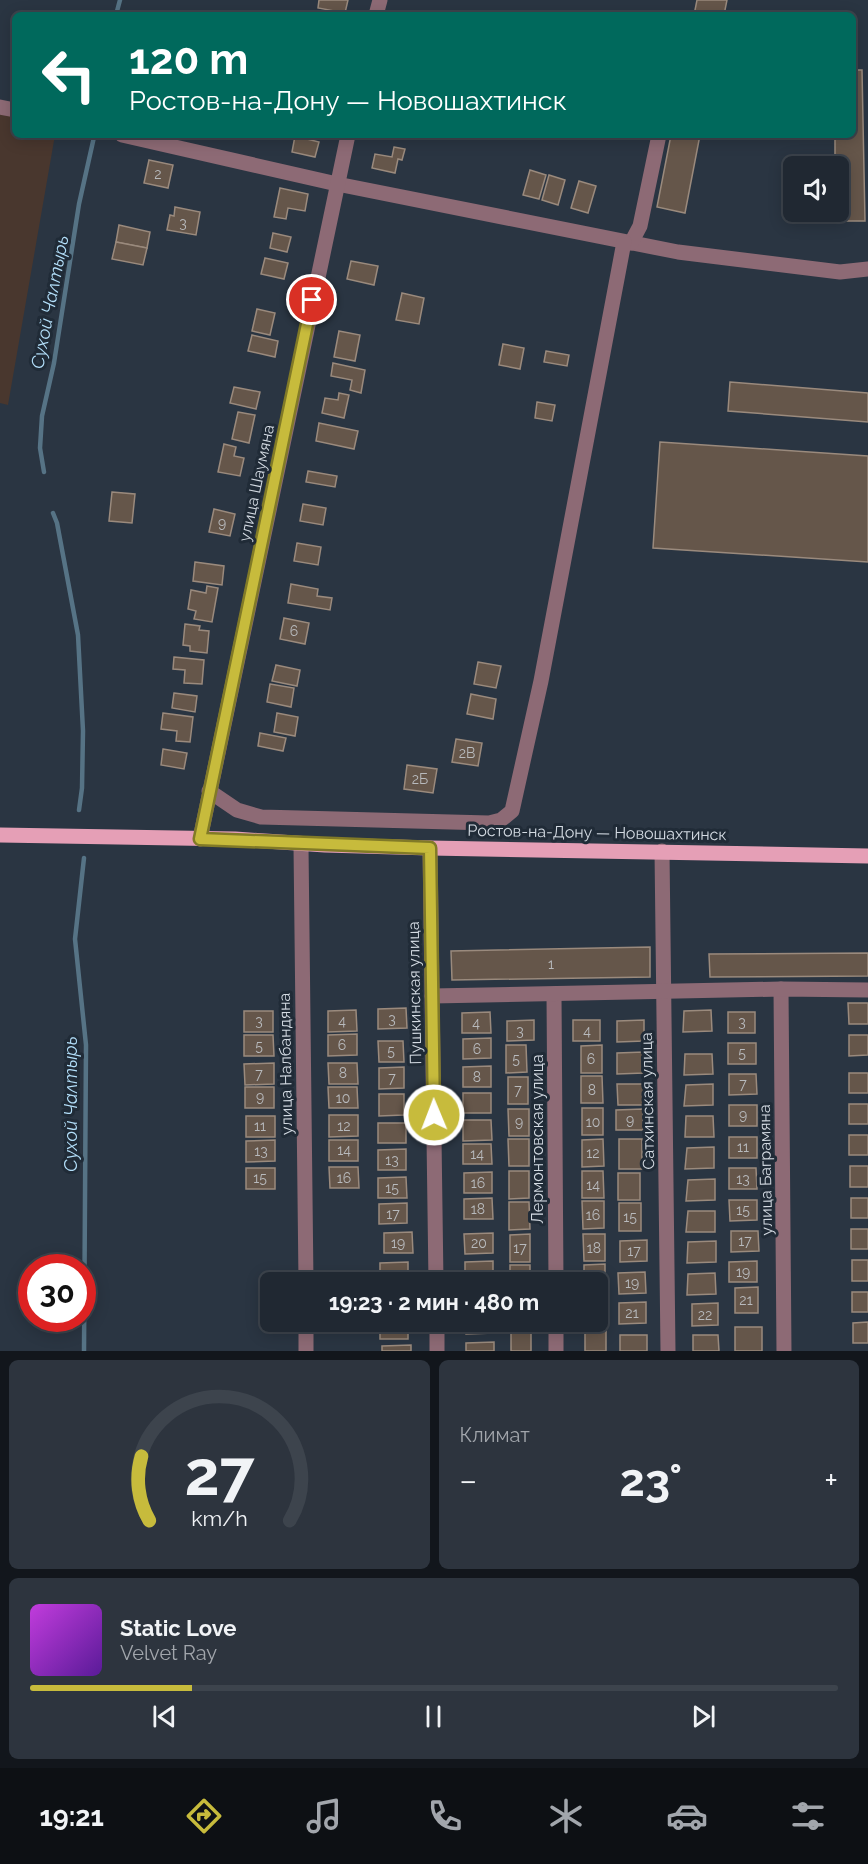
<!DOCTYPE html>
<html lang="ru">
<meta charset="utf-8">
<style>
body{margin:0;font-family:Raleway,sans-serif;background:#2d343e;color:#f1f3f6;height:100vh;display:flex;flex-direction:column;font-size:22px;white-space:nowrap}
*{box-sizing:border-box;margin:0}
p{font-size:20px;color:#a2a6ac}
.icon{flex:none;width:33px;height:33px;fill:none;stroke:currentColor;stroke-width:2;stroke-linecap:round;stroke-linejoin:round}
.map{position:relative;height:1351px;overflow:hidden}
.details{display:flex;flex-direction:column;gap:9px;padding:9px;background:#12161c;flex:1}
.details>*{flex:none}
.banner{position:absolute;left:12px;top:12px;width:844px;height:126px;border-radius:9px;box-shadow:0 3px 15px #0003,0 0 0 2px #3d444d;background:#00695c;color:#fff;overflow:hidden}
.tools{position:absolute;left:783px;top:156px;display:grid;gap:12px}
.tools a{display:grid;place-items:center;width:66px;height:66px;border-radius:9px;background:#202832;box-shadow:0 3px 15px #0003,0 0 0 2px #3d444d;font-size:30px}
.speed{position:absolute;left:18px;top:1254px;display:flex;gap:12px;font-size:30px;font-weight:700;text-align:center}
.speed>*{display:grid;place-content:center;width:78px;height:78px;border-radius:50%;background:#202832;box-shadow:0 3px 15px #0003,0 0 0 2px #3d444d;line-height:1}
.speed .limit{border:9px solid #d22;background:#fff;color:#111}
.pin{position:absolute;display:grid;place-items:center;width:51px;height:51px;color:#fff;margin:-26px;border:3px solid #fff;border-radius:50%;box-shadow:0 2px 6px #0007}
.me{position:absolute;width:66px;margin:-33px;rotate:359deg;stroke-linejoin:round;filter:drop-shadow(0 0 4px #0008)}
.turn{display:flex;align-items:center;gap:21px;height:126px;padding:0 18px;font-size:27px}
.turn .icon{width:78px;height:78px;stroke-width:2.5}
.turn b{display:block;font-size:42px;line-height:51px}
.big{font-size:45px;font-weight:700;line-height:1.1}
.details .widget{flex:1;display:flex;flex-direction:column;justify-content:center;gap:9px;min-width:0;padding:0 21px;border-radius:9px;background:#2d343e}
.details .dial{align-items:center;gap:0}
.dial svg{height:156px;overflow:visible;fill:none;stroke:#3d444d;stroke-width:7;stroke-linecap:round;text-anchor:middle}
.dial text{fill:#f1f3f6;stroke:none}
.song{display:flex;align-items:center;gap:18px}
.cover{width:72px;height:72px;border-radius:9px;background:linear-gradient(135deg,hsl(290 70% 55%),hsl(270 70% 35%))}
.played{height:6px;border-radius:3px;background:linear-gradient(90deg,#c7bb3c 20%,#3d444d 20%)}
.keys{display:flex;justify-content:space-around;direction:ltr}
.heat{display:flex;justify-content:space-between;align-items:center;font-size:33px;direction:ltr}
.details .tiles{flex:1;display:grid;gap:9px;grid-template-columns:1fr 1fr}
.widget:last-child{grid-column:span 2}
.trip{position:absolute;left:260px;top:1272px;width:348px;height:60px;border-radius:9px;background:#202832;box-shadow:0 3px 15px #0003,0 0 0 2px #3d444d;font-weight:700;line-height:60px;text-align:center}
.dock{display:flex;height:96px;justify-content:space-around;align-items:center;background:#0d1014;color:#a2a6ac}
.dock .icon{width:42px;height:42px}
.dock .current{color:#c7bb3c}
.dock b{font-size:27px;color:#f1f3f6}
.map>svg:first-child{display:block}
</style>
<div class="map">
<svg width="868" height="1351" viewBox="0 0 868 1351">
<rect width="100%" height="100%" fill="#2a3542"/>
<polygon fill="#49372e" points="0,114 15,117 15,135 55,135 8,405 0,403"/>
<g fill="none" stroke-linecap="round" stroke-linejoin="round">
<g stroke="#567385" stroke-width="4.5">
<polyline points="116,15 120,0"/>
<polyline points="44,472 40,448 42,416 54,363 79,204 94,137"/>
<polyline points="53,513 57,523 78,635 83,731 82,788 79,810"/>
<polyline points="84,858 75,939 86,1045 84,1351"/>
</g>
</g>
<g fill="#65564a" stroke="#9a8a7d" stroke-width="1.5">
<polygon points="319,0 348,0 345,13 318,8"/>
<polygon points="697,0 727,0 724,15 694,15"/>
<polygon points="854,70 862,70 865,221 836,221 836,212 838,212 838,166 835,166 835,135 854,135"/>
<polygon points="376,135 398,135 397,139"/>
<polygon points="671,135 700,135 685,213 657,207"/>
<polygon points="295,136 319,142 315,157 292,152"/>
<polygon points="394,147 405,149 402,160 398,159 395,173 372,168 375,154 392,157"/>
<polygon points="149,160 173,165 168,188 144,183"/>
<polygon points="530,170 546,175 539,199 523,195"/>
<polygon points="549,175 565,180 558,205 542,200"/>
<polygon points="579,181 596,186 588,213 571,208"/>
<polygon points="280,188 308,194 305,211 288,208 286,219 274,217"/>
<polygon points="175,207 200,212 196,235 167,230 170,215 174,216"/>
<polygon points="119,225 150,232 147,248 116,242"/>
<polygon points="273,233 291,237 287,252 270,248"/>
<polygon points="116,242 147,248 143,265 112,259"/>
<polygon points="265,258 288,263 284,279 261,274"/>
<polygon points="351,261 378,266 374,285 347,279"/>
<polygon points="402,293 424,298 419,324 396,320"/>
<polygon points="257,309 275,313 270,335 252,331"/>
<polygon points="339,331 360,335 355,361 334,357"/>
<polygon points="252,335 278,341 275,357 248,351"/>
<polygon points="503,344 524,348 520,369 499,365"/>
<polygon points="546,351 569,355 567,366 544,362"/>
<polygon points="333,363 365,370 361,393 350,390 352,380 331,376"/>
<polygon points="730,382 868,393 868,422 728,411"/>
<polygon points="234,387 260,392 256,409 230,403"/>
<polygon points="339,393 349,395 344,418 322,413 325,398 338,400"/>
<polygon points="537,402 555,405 552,421 535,418"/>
<polygon points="238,412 255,415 249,443 232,439"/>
<polygon points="319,423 358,431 354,449 316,441"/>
<polygon points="660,442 868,456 868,562 653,548"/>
<polygon points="224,444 236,447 234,456 244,458 240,476 218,472"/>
<polygon points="308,471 337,476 335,487 306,482"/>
<polygon points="112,492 135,494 132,523 109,521"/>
<polygon points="303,504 326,508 323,525 300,521"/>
<polygon points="214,509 235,514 230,536 209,532"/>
<polygon points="297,543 321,547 318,565 294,561"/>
<polygon points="195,562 224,566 222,585 193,581"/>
<polygon points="291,584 318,589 317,596 332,598 330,610 288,603"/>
<polygon points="207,586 218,588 212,622 194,619 196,611 188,609 191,590 206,593"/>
<polygon points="284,618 309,623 305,644 280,639"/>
<polygon points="185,624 200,626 199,630 209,631 207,653 190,651 190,646 183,645"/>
<polygon points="174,657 204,660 202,684 184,683 185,670 173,669"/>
<polygon points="478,662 501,666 496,688 474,684"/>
<polygon points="276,665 300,670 297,686 272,681"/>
<polygon points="270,684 294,688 291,707 267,702"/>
<polygon points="174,693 197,696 195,712 172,708"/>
<polygon points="471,694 496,699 493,719 467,714"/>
<polygon points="163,713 193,717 190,742 176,741 177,731 161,729"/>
<polygon points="277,713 298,717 295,736 274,732"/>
<polygon points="260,733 286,738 283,751 258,746"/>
<polygon points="456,739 482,743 478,766 452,762"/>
<polygon points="163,749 187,753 184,769 161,765"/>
<polygon points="407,765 437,769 433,793 404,789"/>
<polygon points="650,947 650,977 452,980 451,951"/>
<polygon points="868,953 868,976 710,977 709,954"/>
<polygon points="848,1003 868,1003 868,1024 849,1024"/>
<polygon points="406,1008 407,1028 378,1029 378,1009"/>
<polygon points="356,1010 357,1031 328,1032 328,1011"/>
<polygon points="711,1010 712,1031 683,1032 684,1011"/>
<rect x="244" y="1011" width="29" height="21"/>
<polygon points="490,1012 491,1033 462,1033 462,1013"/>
<rect x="728" y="1012" width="27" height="21"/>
<polygon points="534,1020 534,1040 507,1041 507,1021"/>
<rect x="573" y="1020" width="27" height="21"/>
<polygon points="644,1020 644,1041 617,1042 617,1021"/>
<polygon points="357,1034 357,1055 328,1056 328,1035"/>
<polygon points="244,1035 273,1035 274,1056 244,1056"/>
<polygon points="849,1035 868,1035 868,1055 849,1056"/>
<polygon points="491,1038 491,1058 463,1059 463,1039"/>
<polygon points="378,1041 403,1041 404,1062 379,1062"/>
<rect x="728" y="1043" width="28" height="21"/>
<polygon points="506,1045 526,1045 527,1072 506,1073"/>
<polygon points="602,1045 602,1073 581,1073 581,1046"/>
<polygon points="644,1052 644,1073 617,1074 617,1053"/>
<polygon points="685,1054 712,1054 713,1074 684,1075"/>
<polygon points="274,1063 274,1084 245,1085 244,1064"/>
<polygon points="328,1063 357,1063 358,1084 329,1084"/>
<polygon points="491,1066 491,1087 463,1087 463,1067"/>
<polygon points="404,1067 404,1088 379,1089 379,1068"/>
<rect x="849" y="1073" width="19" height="20"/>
<polygon points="729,1074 756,1074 757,1094 729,1095"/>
<polygon points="581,1076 602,1076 603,1103 581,1103"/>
<rect x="508" y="1077" width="20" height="27"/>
<polygon points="617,1084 644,1084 645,1105 618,1105"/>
<polygon points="713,1084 713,1105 684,1106 686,1085"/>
<rect x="245" y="1087" width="29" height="21"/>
<polygon points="328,1087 357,1087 358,1108 329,1108"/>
<rect x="463" y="1093" width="28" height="20"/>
<polygon points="379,1094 404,1094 404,1115 379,1116"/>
<rect x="849" y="1104" width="19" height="20"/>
<rect x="729" y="1105" width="28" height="21"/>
<rect x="582" y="1108" width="21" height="27"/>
<polygon points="508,1109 529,1109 529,1136 509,1136"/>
<polygon points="643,1109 643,1130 616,1130 616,1110"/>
<polygon points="329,1115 358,1115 358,1136 329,1137"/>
<rect x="246" y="1116" width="29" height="21"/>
<polygon points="686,1116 713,1116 714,1137 685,1137"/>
<polygon points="463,1120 491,1120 492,1140 463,1141"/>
<rect x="378" y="1123" width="28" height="20"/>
<rect x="849" y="1135" width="19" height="20"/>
<rect x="729" y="1137" width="28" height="21"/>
<polygon points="508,1139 529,1139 529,1166 509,1166"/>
<polygon points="603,1139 604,1166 582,1167 582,1140"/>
<rect x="619" y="1139" width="23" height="30"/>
<polygon points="275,1140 275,1161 246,1162 246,1141"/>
<rect x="329" y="1140" width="29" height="21"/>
<polygon points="463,1144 491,1144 492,1164 463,1164"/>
<polygon points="714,1147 714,1168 685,1169 687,1148"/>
<polygon points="406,1149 406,1170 378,1170 378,1150"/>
<rect x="850" y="1166" width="18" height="21"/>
<polygon points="329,1167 358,1167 359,1188 330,1188"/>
<rect x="246" y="1168" width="29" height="21"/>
<polygon points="729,1168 756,1168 757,1189 729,1189"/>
<polygon points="509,1171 529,1171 529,1198 509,1199"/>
<polygon points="582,1171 603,1171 604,1198 582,1198"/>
<polygon points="492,1172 492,1193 464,1193 464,1173"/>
<rect x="618" y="1173" width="22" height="27"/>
<polygon points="406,1177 407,1198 378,1198 378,1178"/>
<polygon points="715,1179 715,1200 686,1201 688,1180"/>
<polygon points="492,1198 493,1219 464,1219 464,1199"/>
<rect x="851" y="1198" width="17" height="20"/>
<polygon points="729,1200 757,1200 757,1220 730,1221"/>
<polygon points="582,1201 604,1201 604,1228 583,1229"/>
<polygon points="509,1202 529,1202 530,1229 509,1230"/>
<polygon points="407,1203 407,1223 379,1224 379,1204"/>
<rect x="619" y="1203" width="22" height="28"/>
<polygon points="688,1211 715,1211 715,1232 686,1232"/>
<rect x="851" y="1229" width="17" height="20"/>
<polygon points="731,1231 758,1231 759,1251 731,1252"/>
<polygon points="412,1232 413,1253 384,1253 384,1233"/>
<polygon points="493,1233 493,1253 465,1254 464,1234"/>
<polygon points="530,1234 530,1262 510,1262 510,1235"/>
<polygon points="583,1234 605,1234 605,1261 584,1261"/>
<polygon points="647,1240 647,1261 620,1262 620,1241"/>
<polygon points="716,1241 716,1262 687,1263 688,1242"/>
<rect x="852" y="1260" width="16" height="21"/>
<polygon points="493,1261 493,1282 465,1282 465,1262"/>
<polygon points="757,1261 757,1282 729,1282 729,1262"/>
<polygon points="408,1262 408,1282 380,1282 380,1263"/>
<polygon points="605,1264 605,1292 597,1292 597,1282 584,1282 584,1265"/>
<rect x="510" y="1265" width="20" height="17"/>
<polygon points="645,1272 646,1293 619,1294 618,1273"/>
<polygon points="715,1273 716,1294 687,1295 688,1274"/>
<polygon points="758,1287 758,1313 735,1313 735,1288"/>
<rect x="852" y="1292" width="16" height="20"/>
<polygon points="597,1297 606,1297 606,1324 585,1324 585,1322 597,1322"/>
<polygon points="646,1302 646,1323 619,1324 619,1303"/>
<polygon points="718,1303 718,1325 692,1326 692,1304"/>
<rect x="380" y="1322" width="28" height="17"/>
<polygon points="465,1322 494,1322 494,1333 466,1334"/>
<rect x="511" y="1322" width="20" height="2"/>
<polygon points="868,1322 868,1343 853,1343 853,1323"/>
<rect x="735" y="1327" width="27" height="24"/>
<rect x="511" y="1328" width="20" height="23"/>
<rect x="585" y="1328" width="21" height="23"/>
<rect x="620" y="1335" width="27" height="16"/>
<polygon points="693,1335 718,1335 719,1351 693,1351"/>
<polygon points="494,1342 494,1351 466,1351 466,1343"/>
<polygon points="411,1345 411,1351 382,1351 382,1346"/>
</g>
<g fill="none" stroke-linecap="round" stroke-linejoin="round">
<g stroke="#8d6a75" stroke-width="15">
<polyline points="376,15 380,0"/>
<polyline points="0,107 15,110"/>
<polyline points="122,135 337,184 678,252 840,272 868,269"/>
<polyline points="631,243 640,226 659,135"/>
<polyline points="209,791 237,810 261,817 489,823 501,820 512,811 541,681 624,242"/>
<polyline points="200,839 348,135"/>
<polyline points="301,846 306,1282"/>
<polyline points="430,848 436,1282"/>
<polyline points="662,851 668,1351"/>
<polyline points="781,989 784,1351"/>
<polyline points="554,994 556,1282"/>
<polyline points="432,996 781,989 868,990"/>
<polyline points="306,1322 306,1351"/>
<polyline points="437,1322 437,1351"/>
<polyline points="556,1322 556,1351"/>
</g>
<polyline stroke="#e59fb6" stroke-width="15" points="0,835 235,839 325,845 430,848 868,856"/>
</g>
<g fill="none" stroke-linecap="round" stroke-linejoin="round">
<g stroke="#817a27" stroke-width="15">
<polyline id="route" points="312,300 200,839 430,848 434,1115"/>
</g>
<use href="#route" stroke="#c7bb3c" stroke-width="10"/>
</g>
<g text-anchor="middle" stroke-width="6" stroke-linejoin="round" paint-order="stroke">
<g font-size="14" fill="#b8babd">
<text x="158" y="179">2</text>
<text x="183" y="228">3</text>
<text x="222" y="528">9</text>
<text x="294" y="636">6</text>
<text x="467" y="758">2В</text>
<text x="420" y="784">2Б</text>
<text x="551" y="969">1</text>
<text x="392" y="1024">3</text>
<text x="259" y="1026">3</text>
<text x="342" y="1026">4</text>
<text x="742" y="1027">3</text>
<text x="476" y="1028">4</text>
<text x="520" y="1036">3</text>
<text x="587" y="1036">4</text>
<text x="342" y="1050">6</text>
<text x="259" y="1051">5</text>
<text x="477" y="1054">6</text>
<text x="391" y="1056">5</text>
<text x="742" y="1058">5</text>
<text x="516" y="1064">5</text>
<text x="591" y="1064">6</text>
<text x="343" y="1078">8</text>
<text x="259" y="1079">7</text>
<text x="477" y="1082">8</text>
<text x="392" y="1083">7</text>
<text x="743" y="1089">7</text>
<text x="518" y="1095">7</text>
<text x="592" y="1095">8</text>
<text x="260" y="1102">9</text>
<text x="343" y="1103">10</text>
<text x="743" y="1120">9</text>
<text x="630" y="1125">9</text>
<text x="519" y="1127">9</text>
<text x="593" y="1127">10</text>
<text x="260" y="1131">11</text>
<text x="344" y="1131">12</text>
<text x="743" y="1152">11</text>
<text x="344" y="1155">14</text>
<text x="261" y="1156">13</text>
<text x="593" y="1158">12</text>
<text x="477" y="1159">14</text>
<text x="392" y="1165">13</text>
<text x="260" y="1183">15</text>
<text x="344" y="1183">16</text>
<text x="743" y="1184">13</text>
<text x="478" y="1188">16</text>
<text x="593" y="1190">14</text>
<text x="392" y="1193">15</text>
<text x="478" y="1214">18</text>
<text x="743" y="1215">15</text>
<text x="393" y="1219">17</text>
<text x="593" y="1220">16</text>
<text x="630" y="1222">15</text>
<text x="745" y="1246">17</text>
<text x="398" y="1248">19</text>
<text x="479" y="1248">20</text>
<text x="520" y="1253">17</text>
<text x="594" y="1253">18</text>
<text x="634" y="1256">17</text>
<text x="743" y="1277">19</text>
<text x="632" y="1288">19</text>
<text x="746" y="1305">21</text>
<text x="632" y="1318">21</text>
<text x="705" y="1320">22</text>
</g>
<g font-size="16" fill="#d4dbe3" stroke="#202b37">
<text transform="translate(256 483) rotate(-78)" y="6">улица Шаумяна</text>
<text transform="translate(597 832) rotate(1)" y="6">Ростов-на-Дону — Новошахтинск</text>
<text transform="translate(414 993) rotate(-91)" y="6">Пушкинская улица</text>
<text transform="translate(285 1064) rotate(-91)" y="6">улица Налбандяна</text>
<text transform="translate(647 1101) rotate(-91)" y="6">Сатхинская улица</text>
<text transform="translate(537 1139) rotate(-90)" y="6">Лермонтовская улица</text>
<text transform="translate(765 1170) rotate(-91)" y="6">улица Баграмяна</text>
</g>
<g font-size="18" font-style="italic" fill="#b3dffa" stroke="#202b37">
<text transform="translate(50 302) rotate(-79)" y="6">Сухой Чалтырь</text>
<text transform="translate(71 1104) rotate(-90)" y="6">Сухой Чалтырь</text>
</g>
</g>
</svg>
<div class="tools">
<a><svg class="icon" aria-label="sound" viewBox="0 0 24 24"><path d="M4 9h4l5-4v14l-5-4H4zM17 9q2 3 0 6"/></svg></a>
</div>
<div class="speed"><div class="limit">30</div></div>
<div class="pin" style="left:312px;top:300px;background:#d93025"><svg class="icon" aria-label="arrive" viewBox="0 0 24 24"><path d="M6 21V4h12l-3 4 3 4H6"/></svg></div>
<svg class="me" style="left:434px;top:1115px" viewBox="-20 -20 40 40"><circle r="17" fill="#c7bb3c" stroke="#fff" stroke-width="3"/><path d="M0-11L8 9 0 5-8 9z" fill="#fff"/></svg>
<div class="trip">19:23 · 2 мин · 480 m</div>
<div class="banner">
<div class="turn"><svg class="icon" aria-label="left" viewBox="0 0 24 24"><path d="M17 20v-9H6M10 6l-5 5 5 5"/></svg><div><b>120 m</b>Ростов-на-Дону — Новошахтинск</div></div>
</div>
</div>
<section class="details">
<div class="tiles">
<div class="widget dial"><svg viewBox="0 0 100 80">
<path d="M14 69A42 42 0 1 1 86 69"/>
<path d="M14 69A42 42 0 0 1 10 36" stroke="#c7bb3c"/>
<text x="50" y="56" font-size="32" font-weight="700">27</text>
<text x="50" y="72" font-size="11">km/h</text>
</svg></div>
<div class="widget"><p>Климат</p>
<div class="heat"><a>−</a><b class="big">23°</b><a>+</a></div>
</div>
<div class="widget">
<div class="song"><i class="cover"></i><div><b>Static Love</b><p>Velvet Ray</p></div></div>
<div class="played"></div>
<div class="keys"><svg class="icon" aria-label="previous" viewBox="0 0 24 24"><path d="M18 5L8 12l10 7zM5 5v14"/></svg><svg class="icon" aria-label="pause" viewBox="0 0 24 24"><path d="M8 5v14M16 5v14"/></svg><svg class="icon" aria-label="next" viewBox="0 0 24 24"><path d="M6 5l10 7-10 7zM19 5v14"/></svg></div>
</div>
</div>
</section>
<nav class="dock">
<b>19:21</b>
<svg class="icon current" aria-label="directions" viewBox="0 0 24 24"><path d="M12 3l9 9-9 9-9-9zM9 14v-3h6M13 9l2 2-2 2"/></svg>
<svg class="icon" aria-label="music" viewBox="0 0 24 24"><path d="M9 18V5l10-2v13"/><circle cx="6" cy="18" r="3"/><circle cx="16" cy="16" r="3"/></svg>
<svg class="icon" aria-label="phone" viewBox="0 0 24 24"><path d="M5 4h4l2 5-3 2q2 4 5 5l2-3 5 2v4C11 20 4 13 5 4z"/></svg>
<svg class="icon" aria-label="climate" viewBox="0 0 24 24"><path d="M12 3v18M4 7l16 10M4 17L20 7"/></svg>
<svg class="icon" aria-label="car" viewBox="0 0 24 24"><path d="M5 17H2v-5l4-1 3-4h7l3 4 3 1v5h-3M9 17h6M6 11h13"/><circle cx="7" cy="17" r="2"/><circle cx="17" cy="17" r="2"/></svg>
<svg class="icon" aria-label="filters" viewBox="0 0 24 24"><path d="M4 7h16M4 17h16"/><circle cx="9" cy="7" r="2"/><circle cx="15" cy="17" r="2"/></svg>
</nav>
